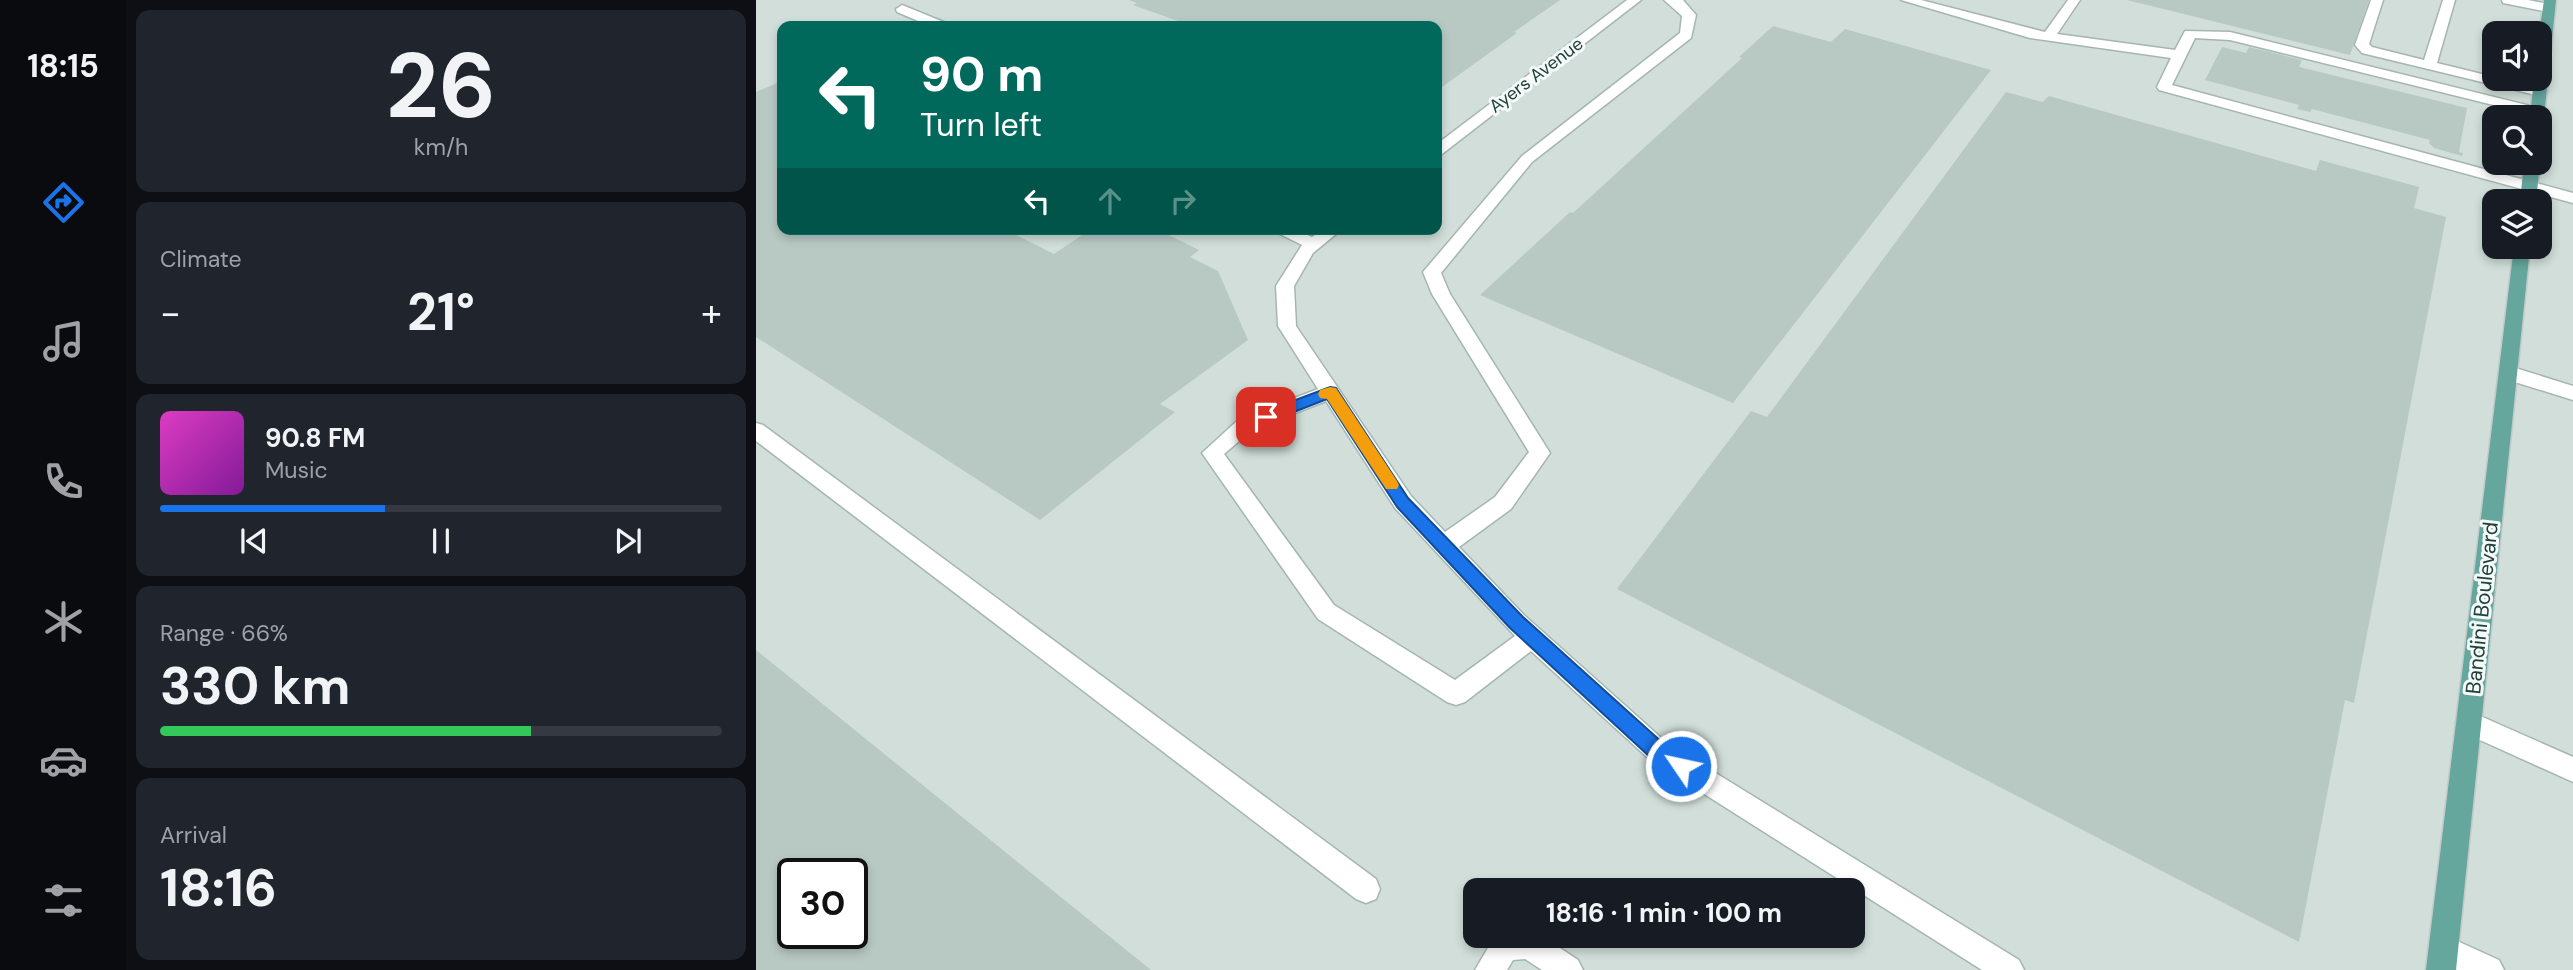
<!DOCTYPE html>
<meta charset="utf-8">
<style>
body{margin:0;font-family:"DM Sans",sans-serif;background:#20242c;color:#f1f3f6;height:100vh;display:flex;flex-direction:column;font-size:26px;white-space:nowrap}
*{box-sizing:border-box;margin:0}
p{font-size:23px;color:#9ea1a6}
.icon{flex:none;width:38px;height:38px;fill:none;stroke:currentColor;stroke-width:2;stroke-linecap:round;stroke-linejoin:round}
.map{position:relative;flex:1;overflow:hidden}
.side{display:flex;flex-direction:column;gap:10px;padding:10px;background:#0d0f14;width:630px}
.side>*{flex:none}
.banner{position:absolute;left:21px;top:21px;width:665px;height:214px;border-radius:14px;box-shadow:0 4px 10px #0003;background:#00695c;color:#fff;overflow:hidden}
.fabs{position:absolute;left:1726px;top:21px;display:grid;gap:14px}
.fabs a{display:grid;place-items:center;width:70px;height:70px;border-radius:14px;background:#171b24;box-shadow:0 4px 10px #0003;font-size:35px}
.speed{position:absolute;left:21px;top:858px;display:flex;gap:14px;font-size:35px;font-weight:700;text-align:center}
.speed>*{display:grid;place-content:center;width:91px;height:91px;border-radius:50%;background:#171b24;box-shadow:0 4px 10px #0003;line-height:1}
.speed .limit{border:4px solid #111;border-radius:10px;background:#fff;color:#111}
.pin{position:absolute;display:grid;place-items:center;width:60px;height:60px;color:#fff;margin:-30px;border-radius:14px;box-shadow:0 4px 10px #0006}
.me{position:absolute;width:77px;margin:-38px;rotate:304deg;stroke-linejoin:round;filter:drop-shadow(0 0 5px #0008)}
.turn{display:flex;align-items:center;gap:24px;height:147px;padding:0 28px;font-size:32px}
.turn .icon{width:91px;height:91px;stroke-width:2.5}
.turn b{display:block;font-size:49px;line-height:60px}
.lanes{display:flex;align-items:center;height:66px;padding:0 28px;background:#0003;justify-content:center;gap:35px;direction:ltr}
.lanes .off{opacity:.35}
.big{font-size:52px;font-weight:700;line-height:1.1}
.side .tile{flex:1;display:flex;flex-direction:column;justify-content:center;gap:10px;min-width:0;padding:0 24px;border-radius:14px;background:#20242c}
.side .dial{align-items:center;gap:0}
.dial b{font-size:91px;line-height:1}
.song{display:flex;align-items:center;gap:21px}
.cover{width:84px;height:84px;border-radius:10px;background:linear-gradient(135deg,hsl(310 70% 55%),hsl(290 70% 35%))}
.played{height:7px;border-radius:4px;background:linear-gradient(90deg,#1a73e8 40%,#363941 40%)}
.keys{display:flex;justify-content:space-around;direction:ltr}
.heat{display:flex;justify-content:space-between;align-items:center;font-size:38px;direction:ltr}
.charge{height:10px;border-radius:5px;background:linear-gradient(90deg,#34c759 66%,#363941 0)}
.trip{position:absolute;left:707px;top:878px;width:402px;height:70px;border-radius:14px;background:#171b24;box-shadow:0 4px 10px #0003;font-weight:700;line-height:70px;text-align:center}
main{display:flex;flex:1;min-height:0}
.tabs{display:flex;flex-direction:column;width:126px;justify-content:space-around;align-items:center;background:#090b0e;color:#9ea1a6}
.tabs .icon{width:49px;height:49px}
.tabs .on{color:#1a73e8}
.tabs b{font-size:32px;color:#f1f3f6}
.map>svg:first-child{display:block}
</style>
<main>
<nav class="tabs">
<b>18:15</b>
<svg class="icon on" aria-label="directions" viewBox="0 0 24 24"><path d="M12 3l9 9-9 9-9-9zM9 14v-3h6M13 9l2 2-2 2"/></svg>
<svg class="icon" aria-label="music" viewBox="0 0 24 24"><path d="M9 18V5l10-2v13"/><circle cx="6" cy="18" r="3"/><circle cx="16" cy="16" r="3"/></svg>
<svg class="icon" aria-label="phone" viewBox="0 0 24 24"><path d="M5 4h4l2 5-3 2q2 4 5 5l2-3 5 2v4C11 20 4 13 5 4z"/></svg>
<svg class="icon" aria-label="climate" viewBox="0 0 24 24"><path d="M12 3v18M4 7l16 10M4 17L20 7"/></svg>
<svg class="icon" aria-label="car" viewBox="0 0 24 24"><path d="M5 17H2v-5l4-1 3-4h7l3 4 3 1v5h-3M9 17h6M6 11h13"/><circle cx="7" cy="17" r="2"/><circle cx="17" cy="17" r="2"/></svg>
<svg class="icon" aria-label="filters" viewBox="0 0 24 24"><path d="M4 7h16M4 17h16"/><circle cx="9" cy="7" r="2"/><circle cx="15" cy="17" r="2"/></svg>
</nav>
<section class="side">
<div class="tile dial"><b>26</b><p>km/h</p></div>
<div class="tile"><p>Climate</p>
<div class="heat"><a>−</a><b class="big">21°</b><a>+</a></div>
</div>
<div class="tile">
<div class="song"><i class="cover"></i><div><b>90.8 FM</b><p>Music</p></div></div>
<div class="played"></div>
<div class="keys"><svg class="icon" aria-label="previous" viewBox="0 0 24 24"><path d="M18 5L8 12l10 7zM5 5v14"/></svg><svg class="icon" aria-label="pause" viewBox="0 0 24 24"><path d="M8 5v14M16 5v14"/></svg><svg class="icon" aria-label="next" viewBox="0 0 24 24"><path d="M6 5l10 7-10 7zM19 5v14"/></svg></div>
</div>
<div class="tile"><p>Range · 66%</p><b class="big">330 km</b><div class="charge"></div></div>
<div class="tile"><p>Arrival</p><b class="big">18:16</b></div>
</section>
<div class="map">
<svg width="1817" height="970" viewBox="0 0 1817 970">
<rect width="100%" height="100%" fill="#e3eeea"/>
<path fill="#d1ded9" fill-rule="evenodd" d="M 0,0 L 1817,0 L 1817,970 L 0,970 ZM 26,26 L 681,26 L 681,229 L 26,229 ZM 1738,33 L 1783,33 L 1783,79 L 1738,79 ZM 1738,117 L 1783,117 L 1783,163 L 1738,163 ZM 1738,201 L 1783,201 L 1783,247 L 1738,247 ZM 37,873 L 96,873 L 96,933 L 37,933 ZM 719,891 L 1097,891 L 1097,936 L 719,936 Z"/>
<g fill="#b8c9c4" fill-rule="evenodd">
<polygon points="373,0 804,0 758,32 761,33 686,87 681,88 681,26 436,26 377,5 381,3"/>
<polygon points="1371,0 1613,0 1594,55"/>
<polygon points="1017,26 1075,42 1089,29 1235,70 977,403 724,295 814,212 817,213 986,58 983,57"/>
<polygon points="1466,47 1490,53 1493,47 1546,60 1543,67 1711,108 1703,152 1707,153 1706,156 1678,148 1673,143 1674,140 1556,109 1554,112 1541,109 1543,105 1449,80"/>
<polygon points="26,81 26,229 248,229 298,254 335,229 400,229 443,250 434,257 462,271 492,340 404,404 419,412 284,520 0,337 0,92"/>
<polygon points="1250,92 1286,102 1293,96 1560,171 1564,160 1663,187 1658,208 1690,217 1598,703 1589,700 1543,942 861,589 995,411 1011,417"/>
<path d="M 0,650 L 395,970 L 0,970 ZM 37,873 L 96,873 L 96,933 L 37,933 Z"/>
</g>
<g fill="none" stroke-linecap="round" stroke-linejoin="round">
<g stroke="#a5b6b2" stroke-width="3">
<g id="minor">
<polygon points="871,0 885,0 686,154 681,156 681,144"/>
<path d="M 908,0 L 927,0 L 940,15 L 935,38 L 776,162 L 685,273 L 694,294 L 794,453 L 755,509 L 703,547 L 768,615 L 911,743 L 1263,960 L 1268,970 L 1226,970 L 893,759 L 775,651 L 709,702 L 700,705 L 691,702 L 562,619 L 446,453 L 482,420 L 562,389 L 522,326 L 520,286 L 546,245 L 514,229 L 537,229 L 556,237 L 567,229 L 586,229 L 557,253 L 538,286 L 540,326 L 655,496 L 689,532 L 739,497 L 773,452 L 676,294 L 667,272 L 766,156 L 924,33 L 926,16 ZM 570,401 L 639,508 L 759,636 L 699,680 L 578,605 L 468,454 L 496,430 Z"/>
<polygon points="1145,0 1165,0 1289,32 1312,0 1324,0 1301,34 1419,50 1429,31 1474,32 1787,109 1789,112 1782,116 1474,40 1439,38 1416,85 1817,193 1817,203 1403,90 1401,87 1415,58 1274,38"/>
<polygon points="1615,0 1627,0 1613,44 1616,47 1668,60 1687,0 1699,0 1681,63 1738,77 1738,79 1789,89 1791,92 1784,96 1606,53 1599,45"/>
<polygon points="1746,0 1772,0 1798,5 1799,8 1793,12 1747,3"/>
<polygon points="146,5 190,23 192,26 174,26 141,12 140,9"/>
<polygon points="1753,366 1817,386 1817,400 1746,378 1743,373 1746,368"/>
<polygon points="0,423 7,425 620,879 624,889 620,899 610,903 600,899 0,441"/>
<polygon points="1713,711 1817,757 1817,782 1704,731 1700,723 1704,715"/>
<polygon points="1688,935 1743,960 1748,970 1701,970 1678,959 1674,949 1678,939"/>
<polygon points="739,936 786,936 822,960 827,970 786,970 769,959 757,960 751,970 719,970"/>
</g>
</g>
<g stroke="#c1cac8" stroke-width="3">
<g id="major">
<polygon points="1788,0 1800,0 1788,117 1783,121 1783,117 1774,117 1778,79 1783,79 1783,36"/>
<polygon points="1783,162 1784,163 1780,201 1764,201 1768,163"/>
<polygon points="1758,247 1774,247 1700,970 1670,970"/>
</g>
</g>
<use href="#minor" fill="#fff" fill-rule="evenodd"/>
<use href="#major" fill="#65a69d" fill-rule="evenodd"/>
</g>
<polygon fill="#1a73e8" stroke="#114b97" stroke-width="2" points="574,387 580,388 652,498 767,617 909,745 932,759 935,766 932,772 925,775 895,758 754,628 641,507 571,399 510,423 503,417 505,413"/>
<polygon fill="#f59e0b" points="574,387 580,388 641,481 643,485 641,489 630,489 571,399 564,398 562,394 564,390"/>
<g text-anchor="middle" stroke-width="6" stroke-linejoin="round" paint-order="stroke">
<g font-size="18" fill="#21403c" stroke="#f4faf7">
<text transform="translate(780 75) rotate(-37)" y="6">Ayers Avenue</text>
</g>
<g font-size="21" fill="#21403c" stroke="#f4faf7">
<text transform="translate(1726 608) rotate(-84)" y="7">Bandini Boulevard</text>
</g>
</g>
</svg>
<div class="fabs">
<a><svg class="icon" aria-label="sound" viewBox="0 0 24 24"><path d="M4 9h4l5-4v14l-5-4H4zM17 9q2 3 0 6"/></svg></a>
<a><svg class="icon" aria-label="search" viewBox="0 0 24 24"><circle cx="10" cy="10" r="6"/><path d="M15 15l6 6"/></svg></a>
<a><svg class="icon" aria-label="layers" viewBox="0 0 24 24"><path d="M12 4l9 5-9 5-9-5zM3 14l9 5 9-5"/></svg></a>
</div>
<div class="speed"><div class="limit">30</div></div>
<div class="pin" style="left:510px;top:417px;background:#d93025"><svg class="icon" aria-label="arrive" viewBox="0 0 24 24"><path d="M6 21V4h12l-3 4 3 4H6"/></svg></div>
<svg class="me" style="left:925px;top:766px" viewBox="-20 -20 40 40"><circle r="17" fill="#1a73e8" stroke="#fff" stroke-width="3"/><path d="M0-11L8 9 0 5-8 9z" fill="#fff"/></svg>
<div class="trip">18:16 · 1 min · 100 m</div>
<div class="banner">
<div class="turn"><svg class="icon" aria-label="left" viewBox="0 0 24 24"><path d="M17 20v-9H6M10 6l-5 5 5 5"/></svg><div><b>90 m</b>Turn left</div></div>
<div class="lanes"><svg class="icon" aria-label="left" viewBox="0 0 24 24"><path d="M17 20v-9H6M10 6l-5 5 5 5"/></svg><svg class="icon off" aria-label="ahead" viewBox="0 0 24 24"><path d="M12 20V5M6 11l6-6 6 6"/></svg><svg class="icon off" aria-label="right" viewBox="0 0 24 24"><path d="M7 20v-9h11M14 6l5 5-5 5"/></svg></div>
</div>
</div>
</main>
